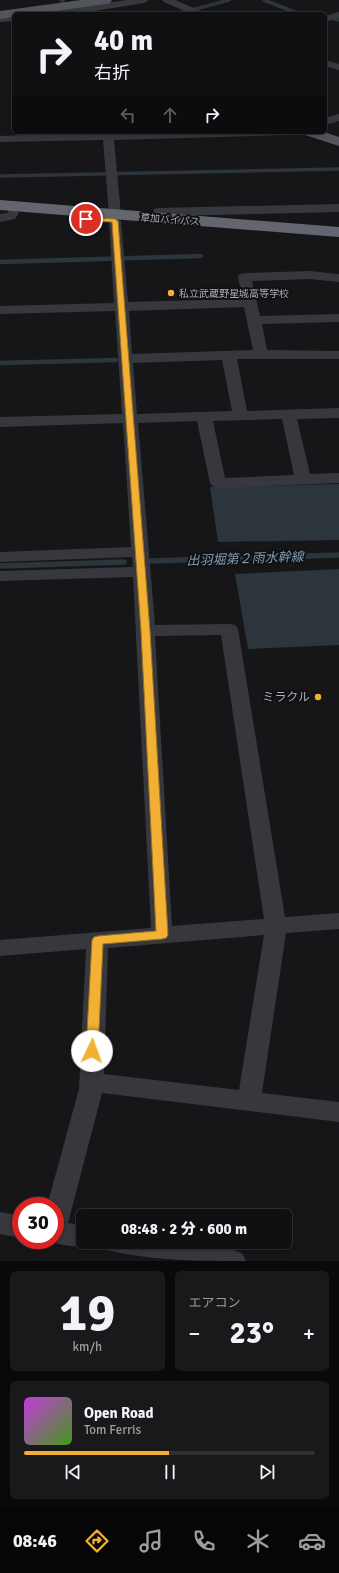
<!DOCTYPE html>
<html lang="ja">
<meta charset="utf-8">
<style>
body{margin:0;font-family:Signika,"Noto Sans JP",sans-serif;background:#19191b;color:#f1f3f6;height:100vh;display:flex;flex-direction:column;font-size:15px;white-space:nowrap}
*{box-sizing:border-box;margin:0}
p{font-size:13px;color:#9c9d9f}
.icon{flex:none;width:22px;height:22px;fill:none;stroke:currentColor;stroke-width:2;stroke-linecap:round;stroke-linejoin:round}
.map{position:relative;height:1261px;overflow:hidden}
.sheet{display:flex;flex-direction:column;gap:10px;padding:10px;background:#09090a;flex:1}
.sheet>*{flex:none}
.top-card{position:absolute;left:12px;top:12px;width:315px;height:122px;border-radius:6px;box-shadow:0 2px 6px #0003,0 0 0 1px #303032;background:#101012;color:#f1f3f6;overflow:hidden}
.speed{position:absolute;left:12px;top:1197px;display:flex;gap:8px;font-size:20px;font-weight:700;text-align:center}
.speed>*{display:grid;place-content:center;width:52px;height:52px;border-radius:50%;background:#101012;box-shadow:0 2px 6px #0003,0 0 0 1px #303032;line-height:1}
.speed .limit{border:6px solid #d22;background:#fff;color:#111}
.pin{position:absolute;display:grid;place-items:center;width:34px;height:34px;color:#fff;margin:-17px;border:2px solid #fff;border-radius:50%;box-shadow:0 1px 4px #0007}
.me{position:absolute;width:44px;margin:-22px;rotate:3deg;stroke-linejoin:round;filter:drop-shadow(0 0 3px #0008)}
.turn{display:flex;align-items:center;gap:14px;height:84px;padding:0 16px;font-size:18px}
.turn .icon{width:52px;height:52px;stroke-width:2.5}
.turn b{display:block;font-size:28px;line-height:34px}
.lanes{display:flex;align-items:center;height:38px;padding:0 16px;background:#0003;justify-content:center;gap:20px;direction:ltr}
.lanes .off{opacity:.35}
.big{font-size:30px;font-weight:800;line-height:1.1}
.sheet .tile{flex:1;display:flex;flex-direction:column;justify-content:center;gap:6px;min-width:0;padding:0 14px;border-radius:6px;background:#19191b}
.sheet .dial{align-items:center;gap:0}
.dial b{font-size:52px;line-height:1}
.song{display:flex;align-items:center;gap:12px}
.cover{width:48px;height:48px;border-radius:6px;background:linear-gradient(135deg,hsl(290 70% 55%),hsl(100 70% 35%))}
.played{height:4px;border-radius:2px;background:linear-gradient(90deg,#f2b134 50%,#303032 50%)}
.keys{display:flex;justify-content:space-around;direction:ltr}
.heat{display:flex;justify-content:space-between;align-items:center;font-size:22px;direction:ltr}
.sheet .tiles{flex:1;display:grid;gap:10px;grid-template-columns:1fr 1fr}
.tile:last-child{grid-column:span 2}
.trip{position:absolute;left:76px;top:1209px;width:216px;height:40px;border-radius:6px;background:#101012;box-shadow:0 2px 6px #0003,0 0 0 1px #303032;font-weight:800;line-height:40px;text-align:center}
.tabs{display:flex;height:64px;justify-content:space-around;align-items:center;background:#060607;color:#9c9d9f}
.tabs .icon{width:28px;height:28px}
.tabs .on{color:#f2b134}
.tabs b{font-size:18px;color:#f1f3f6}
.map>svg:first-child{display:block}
</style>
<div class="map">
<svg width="339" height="1261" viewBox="0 0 339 1261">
<rect width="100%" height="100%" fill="#161618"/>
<g fill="#2c353c">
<polygon points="339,484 339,540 218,542 210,487"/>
<polygon points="339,569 339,645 248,649 235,574"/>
</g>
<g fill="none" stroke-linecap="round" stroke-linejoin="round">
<g stroke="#2c353c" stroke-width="3.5">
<polyline points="61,0 63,1"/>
<polyline points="264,0 300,14"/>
<polyline points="177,14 229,0"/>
<polyline points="334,19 339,20"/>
<polyline points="0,176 339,169"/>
</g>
<g stroke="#2c353c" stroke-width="4.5">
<polyline points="0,262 201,256"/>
<polyline points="0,363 116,360"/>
</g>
<g stroke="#2c353c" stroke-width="5.5">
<polyline points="151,561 339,555"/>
<polyline points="0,566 124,562"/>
</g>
<g fill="#37383d" fill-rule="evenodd">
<polygon points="127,0 149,0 144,3 76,14 45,14 50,11"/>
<polygon points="162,0 175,0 203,12 204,14 191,14 164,2"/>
<polygon points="339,12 339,18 325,22 325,16"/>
<polygon points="14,15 14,21 0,22 0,16"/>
<polygon points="325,60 339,64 339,70 325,66"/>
<polygon points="339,114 339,121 325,125 325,118"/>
<path d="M 102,132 L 293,132 L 291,134 L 287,135 L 114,140 L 121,215 L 118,218 L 121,221 L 128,302 L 243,299 L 238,277 L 240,274 L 245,273 L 309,271 L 339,274 L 339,282 L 309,279 L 252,281 L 260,316 L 339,314 L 339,322 L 262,324 L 267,350 L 339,351 L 339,359 L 237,359 L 247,411 L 339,408 L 339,418 L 297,419 L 310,474 L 339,473 L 339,483 L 218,488 L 212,486 L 210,483 L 197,421 L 138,423 L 155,625 L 229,624 L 235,625 L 238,629 L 285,917 L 339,913 L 339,929 L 286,933 L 262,1093 L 339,1102 L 339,1122 L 102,1093 L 68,1223 L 83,1225 L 83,1242 L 93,1242 L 92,1244 C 78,1249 60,1245 46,1240 L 55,1240 L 55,1206 L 47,1206 L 79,1089 L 86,949 L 0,956 L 0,940 L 151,928 L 133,577 L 0,581 L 0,571 L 133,567 L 132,557 L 0,562 L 0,552 L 131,547 L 123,423 L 0,427 L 0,417 L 122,414 L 115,311 L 0,314 L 0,306 L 114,303 L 109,221 L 112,218 L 109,215 L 103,140 L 0,142 L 0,136 ZM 244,307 L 253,350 L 132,354 L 129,311 ZM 222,360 L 232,411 L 137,414 L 133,363 ZM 282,419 L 294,475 L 225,478 L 213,421 ZM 221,635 L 264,919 L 172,926 L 155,636 ZM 264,935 L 239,1090 L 104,1074 L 108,948 Z"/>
<polygon points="339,204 339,212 164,216 161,220 153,220 151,217 154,209 158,208"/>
<polygon points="13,209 17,210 19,213 15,219 0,222 0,214 7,213 9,210"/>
<polygon points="0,1212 21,1216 21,1238 0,1234"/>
<path d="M 104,1242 C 149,1242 199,1237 242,1253 L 246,1261 C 201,1261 151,1261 108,1250 Z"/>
</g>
<g fill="#53555c" fill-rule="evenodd">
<polygon points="81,0 112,0 110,3 106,4 33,14 14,14 14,17 0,19 0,11"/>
<polygon points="303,132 324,132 339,137 339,146 305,135"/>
</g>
<polygon fill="#63666e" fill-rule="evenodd" points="0,200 339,227 339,237 0,210"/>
</g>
<polygon fill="#f2b134" stroke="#9d7322" points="84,217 115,219 118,221 150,631 168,935 166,938 162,939 103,944 98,1051 97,1054 92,1055 88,1054 86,1051 92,940 94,937 98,936 156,931 141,631 112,222 86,221 84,220"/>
<g fill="#f2b134" stroke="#111113" stroke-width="1.5">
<circle cx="171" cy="293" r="4"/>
<circle cx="318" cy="697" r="4"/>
</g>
<g text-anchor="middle" stroke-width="4" stroke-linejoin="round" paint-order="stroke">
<g font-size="10" fill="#a8adb8" stroke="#111113">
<text transform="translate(170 219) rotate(4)" y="4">草加バイパス</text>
</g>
<g font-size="10" fill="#a8adb8" stroke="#111113" text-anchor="start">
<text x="179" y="297">私立武蔵野星城高等学校</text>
</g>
<g font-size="12" fill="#a8adb8" stroke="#111113" text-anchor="end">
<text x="310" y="701">ミラクル</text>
</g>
<g font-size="13" font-style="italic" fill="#7f9bb3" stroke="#111113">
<text transform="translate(245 558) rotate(-2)" y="5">出羽堀第２雨水幹線</text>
</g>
</g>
</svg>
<div class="speed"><div class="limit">30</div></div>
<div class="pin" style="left:86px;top:219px;background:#d93025"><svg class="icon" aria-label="arrive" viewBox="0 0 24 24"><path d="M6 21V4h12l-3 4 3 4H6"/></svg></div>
<svg class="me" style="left:92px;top:1051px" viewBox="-20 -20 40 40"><circle r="19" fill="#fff"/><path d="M0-13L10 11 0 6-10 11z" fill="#f2b134"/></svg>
<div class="trip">08:48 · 2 分 · 600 m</div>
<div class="top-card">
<div class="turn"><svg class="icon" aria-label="right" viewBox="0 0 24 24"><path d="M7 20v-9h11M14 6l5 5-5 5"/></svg><div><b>40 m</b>右折</div></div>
<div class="lanes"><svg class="icon off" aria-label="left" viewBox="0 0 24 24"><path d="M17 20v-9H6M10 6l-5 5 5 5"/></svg><svg class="icon off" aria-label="ahead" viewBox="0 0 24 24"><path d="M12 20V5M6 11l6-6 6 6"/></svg><svg class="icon" aria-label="right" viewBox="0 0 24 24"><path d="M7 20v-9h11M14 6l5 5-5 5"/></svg></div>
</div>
</div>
<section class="sheet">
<div class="tiles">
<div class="tile dial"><b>19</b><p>km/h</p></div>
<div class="tile"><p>エアコン</p>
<div class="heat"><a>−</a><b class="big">23°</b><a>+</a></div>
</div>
<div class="tile">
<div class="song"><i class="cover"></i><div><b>Open Road</b><p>Tom Ferris</p></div></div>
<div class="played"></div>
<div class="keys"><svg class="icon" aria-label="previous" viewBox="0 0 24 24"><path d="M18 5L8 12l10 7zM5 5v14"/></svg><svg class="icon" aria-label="pause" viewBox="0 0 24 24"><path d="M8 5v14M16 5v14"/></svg><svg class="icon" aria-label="next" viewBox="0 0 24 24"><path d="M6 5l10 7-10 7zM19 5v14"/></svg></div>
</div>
</div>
</section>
<nav class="tabs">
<b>08:46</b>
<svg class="icon on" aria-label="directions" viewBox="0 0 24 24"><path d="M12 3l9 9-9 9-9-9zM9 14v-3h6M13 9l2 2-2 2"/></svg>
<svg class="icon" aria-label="music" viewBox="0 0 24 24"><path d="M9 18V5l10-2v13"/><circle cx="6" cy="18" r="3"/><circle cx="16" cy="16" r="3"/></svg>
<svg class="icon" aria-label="phone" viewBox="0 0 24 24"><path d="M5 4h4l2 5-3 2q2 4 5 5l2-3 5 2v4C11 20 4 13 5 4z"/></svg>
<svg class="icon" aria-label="climate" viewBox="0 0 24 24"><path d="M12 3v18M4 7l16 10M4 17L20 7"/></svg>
<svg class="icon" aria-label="car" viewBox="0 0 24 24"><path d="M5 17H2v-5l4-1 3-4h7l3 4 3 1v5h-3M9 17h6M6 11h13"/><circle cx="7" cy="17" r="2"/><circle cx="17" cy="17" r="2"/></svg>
</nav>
